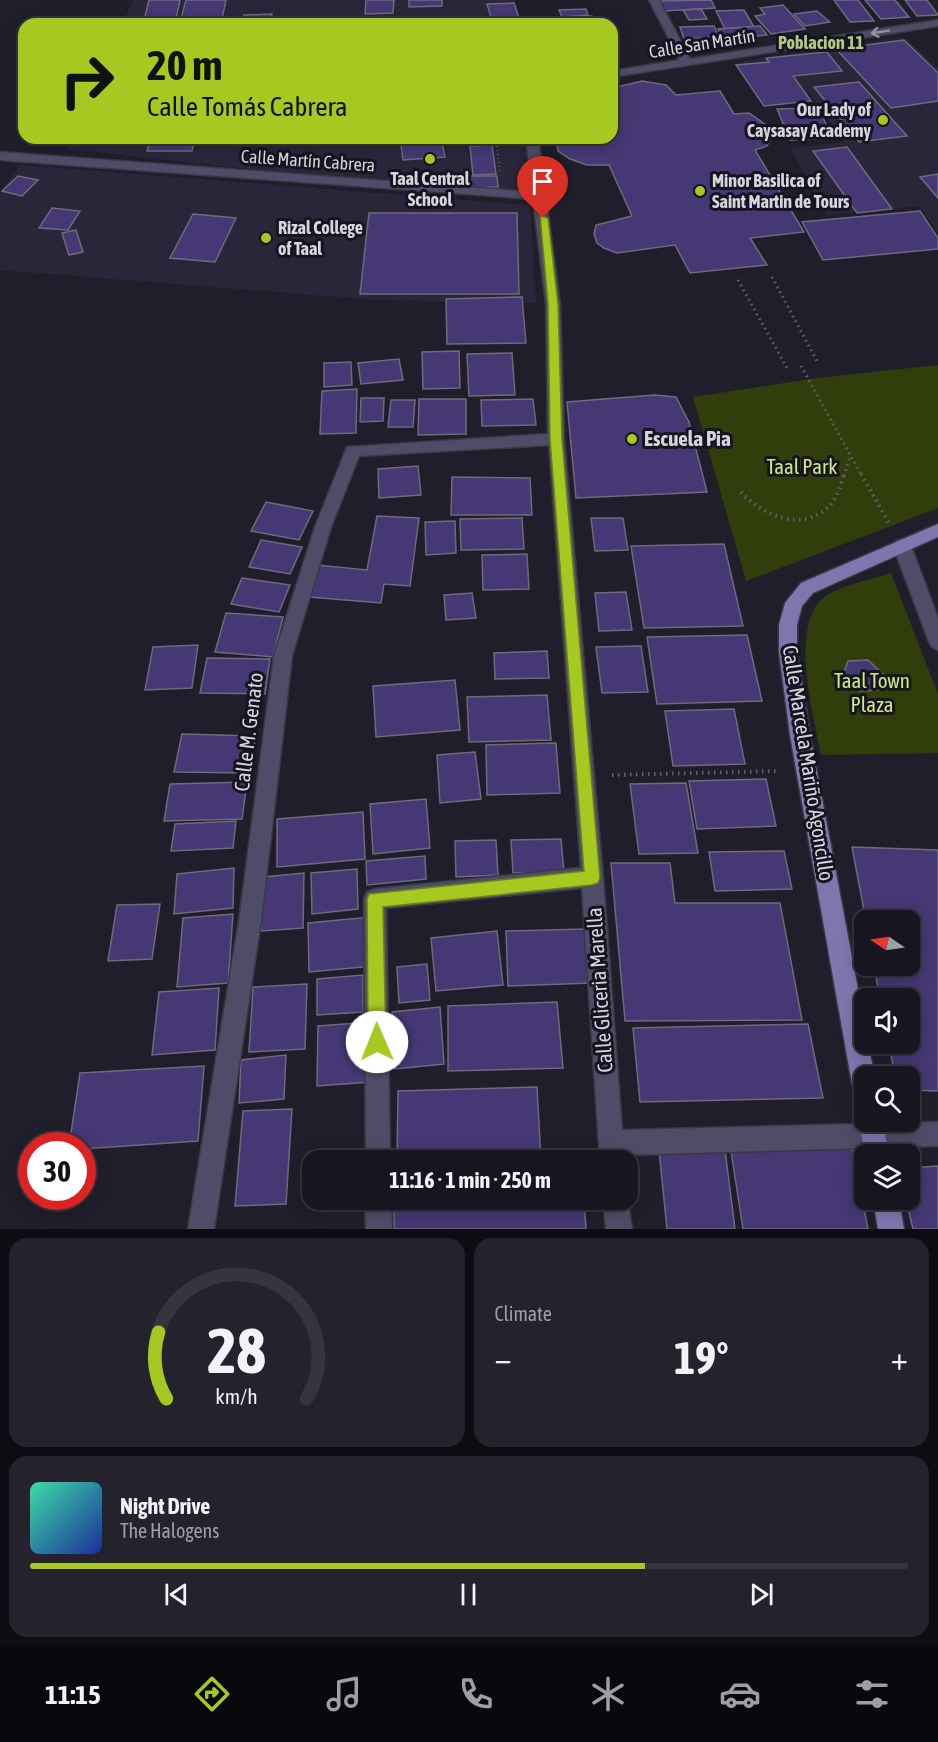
<!DOCTYPE html>
<meta charset="utf-8">
<style>
body{margin:0;font-family:"Asap Condensed",sans-serif;background:#24232d;color:#f1f3f6;height:100vh;display:flex;flex-direction:column;font-size:22px;white-space:nowrap}
*{box-sizing:border-box;margin:0}
p{font-size:20px;color:#9e9fa5}
.icon{flex:none;width:33px;height:33px;fill:none;stroke:currentColor;stroke-width:2;stroke-linecap:round;stroke-linejoin:round}
.map{position:relative;height:1229px;overflow:hidden}
.side{display:flex;flex-direction:column;gap:9px;padding:9px;background:#0d0c12;flex:1}
.side>*{flex:none}
.hud{position:absolute;left:18px;top:18px;width:600px;height:126px;border-radius:18px;box-shadow:0 3px 15px #0003,0 0 0 2px #36353e;background:#a6c820;color:#111;overflow:hidden}
.needle{width:39px;rotate:283deg}
.buttons{position:absolute;left:854px;top:910px;display:grid;gap:12px}
.buttons a{display:grid;place-items:center;width:66px;height:66px;border-radius:12px;background:#171620;box-shadow:0 3px 15px #0003,0 0 0 2px #36353e;font-size:30px}
.speed{position:absolute;left:18px;top:1132px;display:flex;gap:12px;font-size:30px;font-weight:700;text-align:center}
.speed>*{display:grid;place-content:center;width:78px;height:78px;border-radius:50%;background:#171620;box-shadow:0 3px 15px #0003,0 0 0 2px #36353e;line-height:1}
.speed .limit{border:9px solid #d22;background:#fff;color:#111}
.pin{position:absolute;display:grid;place-items:center;width:51px;height:51px;color:#fff;margin:-62px -26px;border-radius:50% 50% 50% 0;rotate:-45deg;box-shadow:0 0 6px #0007}
.pin .icon{rotate:45deg}
.me{position:absolute;width:66px;margin:-33px;rotate:359deg;stroke-linejoin:round;filter:drop-shadow(0 0 4px #0008)}
.turn{display:flex;align-items:center;gap:21px;height:126px;padding:0 30px;font-size:27px}
.turn .icon{width:78px;height:78px;stroke-width:2.5}
.turn b{display:block;font-size:42px;line-height:51px}
.big{font-size:45px;font-weight:700;line-height:1.1}
.side .widget{flex:1;display:flex;flex-direction:column;justify-content:center;gap:9px;min-width:0;padding:0 21px;border-radius:18px;background:#24232d}
.side .dial{align-items:center;gap:0}
.dial svg{height:156px;overflow:visible;fill:none;stroke:#36353e;stroke-width:7;stroke-linecap:round;text-anchor:middle}
.dial text{fill:#f1f3f6;stroke:none}
.song{display:flex;align-items:center;gap:18px}
.cover{width:72px;height:72px;border-radius:9px;background:linear-gradient(135deg,hsl(160 70% 55%),hsl(230 70% 35%))}
.played{height:6px;border-radius:3px;background:linear-gradient(90deg,#a6c820 70%,#36353e 70%)}
.keys{display:flex;justify-content:space-around;direction:ltr}
.heat{display:flex;justify-content:space-between;align-items:center;font-size:33px;direction:ltr}
.side .tiles{flex:1;display:grid;gap:9px;grid-template-columns:1fr 1fr}
.widget:last-child{grid-column:span 2}
.trip{position:absolute;left:302px;top:1150px;width:336px;height:60px;border-radius:18px;background:#171620;box-shadow:0 3px 15px #0003,0 0 0 2px #36353e;font-weight:700;line-height:60px;text-align:center}
.menu{display:flex;height:96px;justify-content:space-around;align-items:center;background:#09090d;color:#9e9fa5}
.menu .icon{width:42px;height:42px}
.menu .on{color:#a6c820}
.menu b{font-size:27px;color:#f1f3f6}
.map>svg:first-child{display:block}
</style>
<div class="map">
<svg width="938" height="1229" viewBox="0 0 938 1229">
<rect width="100%" height="100%" fill="#1f1e2a"/>
<g fill="#282638">
<polygon points="133,0 515,0 522,24 122,24"/>
<polygon points="904,37 938,68 938,233 919,206 827,215 790,148 844,142 809,93 763,98 743,61"/>
<polygon points="72,138 525,138 534,193 357,181 67,149"/>
<polygon points="21,165 530,205 536,303 374,300 0,270 0,192"/>
</g>
<g fill="#323d0c">
<polygon points="938,365 938,508 746,581 693,397 817,378"/>
<path d="M 891,573 L 938,694 L 938,753 L 821,755 C 814,715 791,636 819,602 C 830,588 873,579 891,573 Z"/>
</g>
<g fill="#453874" stroke="#6d6b7b" stroke-width="1.5">
<polygon points="149,0 180,0 175,24 143,24"/>
<polygon points="186,0 226,0 222,19 181,19"/>
<polygon points="366,0 394,0 393,13 365,14"/>
<polygon points="409,0 442,0 442,6 409,7"/>
<polygon points="711,0 715,8 664,11 660,1"/>
<polygon points="834,0 858,0 874,21 850,22"/>
<polygon points="865,0 895,0 909,17 881,19"/>
<polygon points="905,0 927,0 938,15 917,16"/>
<polygon points="514,3 521,24 493,24 487,4"/>
<polygon points="783,5 805,29 771,34 755,16 765,14 760,8"/>
<polygon points="586,9 588,15 562,17 559,10"/>
<polygon points="701,9 707,19 689,20 683,10"/>
<polygon points="744,10 754,27 725,29 716,11"/>
<polygon points="817,11 830,22 805,26 794,14"/>
<polygon points="272,14 270,24 243,24 244,15"/>
<polygon points="592,16 596,24 572,24 569,17"/>
<polygon points="714,26 719,37 684,39 680,27"/>
<polygon points="760,26 767,35 722,40 718,29"/>
<polygon points="904,40 938,73 938,101 891,108 836,49"/>
<polygon points="827,52 842,71 793,76 811,101 764,106 736,65 769,62 766,58"/>
<polygon points="642,81 666,85 676,95 720,91 734,114 749,113 769,127 772,136 767,146 755,150 804,232 750,238 767,265 690,273 675,245 617,253 604,248 597,243 594,234 596,225 632,216 609,165 587,165 570,159 558,151 557,143 560,138 612,138 612,91 617,87"/>
<polygon points="859,82 907,136 859,142 814,87"/>
<polygon points="818,108 833,138 790,140 777,109"/>
<polygon points="151,138 195,138 192,151 147,151"/>
<polygon points="400,138 441,138 445,157 403,160"/>
<polygon points="452,138 478,138 479,144 453,145"/>
<polygon points="492,145 496,174 473,175 470,146"/>
<polygon points="847,147 892,209 857,213 813,151"/>
<polygon points="938,174 938,198 920,177"/>
<polygon points="18,176 38,180 22,196 2,191"/>
<polygon points="468,176 497,176 498,187 469,188"/>
<polygon points="52,208 80,211 68,230 39,228"/>
<polygon points="920,211 938,238 938,249 823,260 802,222"/>
<polygon points="369,213 517,213 519,294 360,294"/>
<polygon points="193,214 236,218 215,262 170,258"/>
<polygon points="76,230 83,252 69,255 62,233"/>
<polygon points="522,297 526,343 447,344 446,299"/>
<polygon points="459,351 460,388 423,389 422,352"/>
<polygon points="512,353 515,395 469,396 467,354"/>
<polygon points="399,359 403,380 361,384 358,363"/>
<polygon points="351,362 352,385 324,387 324,363"/>
<polygon points="357,389 356,433 320,434 322,391"/>
<polygon points="654,395 676,397 689,422 707,492 576,498 567,402"/>
<polygon points="361,398 384,398 383,421 360,422"/>
<polygon points="419,399 466,399 466,434 418,435"/>
<polygon points="533,399 536,425 482,426 481,400"/>
<polygon points="391,400 415,400 413,427 388,427"/>
<polygon points="418,466 421,495 379,498 378,469"/>
<polygon points="452,477 530,478 532,515 451,515"/>
<polygon points="266,502 313,511 299,540 251,531"/>
<polygon points="377,516 419,518 410,586 384,584 381,603 309,597 317,565 367,570"/>
<polygon points="522,518 524,549 461,550 460,519"/>
<polygon points="591,518 623,518 628,550 595,551"/>
<polygon points="455,521 456,553 426,555 425,522"/>
<polygon points="261,540 302,547 290,574 249,567"/>
<polygon points="724,544 743,626 644,628 631,546"/>
<polygon points="527,554 529,589 483,590 482,555"/>
<polygon points="242,578 290,585 279,612 231,604"/>
<polygon points="626,592 632,630 599,631 595,593"/>
<polygon points="472,593 476,618 446,620 444,595"/>
<polygon points="226,613 283,617 273,657 215,652"/>
<polygon points="747,635 762,701 657,704 647,637"/>
<polygon points="198,645 192,688 145,690 153,647"/>
<polygon points="641,646 648,692 602,693 596,647"/>
<polygon points="547,651 549,678 495,679 494,653"/>
<polygon points="207,658 270,659 265,694 200,693"/>
<polygon points="868,660 884,675 878,690 859,691 843,675 848,661"/>
<polygon points="455,680 460,730 376,737 373,686"/>
<polygon points="547,695 551,740 469,742 467,697"/>
<polygon points="734,709 745,764 673,766 665,711"/>
<polygon points="182,734 256,736 249,773 174,772"/>
<polygon points="556,743 560,793 487,795 486,745"/>
<polygon points="475,752 481,799 440,803 437,755"/>
<polygon points="766,779 776,826 697,829 689,781"/>
<polygon points="247,782 242,819 164,821 170,784"/>
<polygon points="686,783 698,853 639,854 630,784"/>
<polygon points="426,799 430,848 373,854 370,804"/>
<polygon points="363,812 365,859 277,867 277,819"/>
<polygon points="236,821 233,848 171,851 175,824"/>
<polygon points="561,839 564,872 513,873 511,840"/>
<polygon points="496,840 498,875 456,877 455,841"/>
<polygon points="852,847 938,850 938,1091 909,1090 909,1077 895,1077 889,1044 909,1044 909,999 880,999 874,966 909,966 909,921 866,921"/>
<polygon points="784,851 792,889 715,891 709,852"/>
<polygon points="425,856 426,879 367,885 366,861"/>
<polygon points="611,863 670,863 675,903 780,903 802,1020 625,1021"/>
<polygon points="234,868 233,908 174,914 177,874"/>
<polygon points="357,869 358,909 312,914 311,873"/>
<polygon points="304,873 303,928 261,931 263,877"/>
<polygon points="160,904 152,959 108,961 117,905"/>
<polygon points="233,914 228,983 177,987 183,918"/>
<polygon points="371,917 373,966 309,972 308,923"/>
<polygon points="587,929 592,983 508,986 506,931"/>
<polygon points="497,931 503,985 436,991 431,938"/>
<polygon points="427,964 430,1000 399,1003 397,967"/>
<polygon points="363,975 363,1012 317,1015 317,979"/>
<polygon points="307,984 305,1049 249,1052 253,987"/>
<polygon points="219,988 215,1050 152,1055 159,992"/>
<polygon points="557,1002 563,1068 448,1071 448,1006"/>
<polygon points="440,1007 444,1064 395,1069 392,1012"/>
<polygon points="370,1022 371,1082 317,1086 318,1026"/>
<polygon points="808,1024 823,1098 640,1102 633,1028"/>
<polygon points="286,1055 284,1099 239,1103 241,1060"/>
<polygon points="204,1066 198,1141 82,1149 82,1146 69,1146 80,1073"/>
<polygon points="537,1087 541,1161 397,1161 398,1091"/>
<polygon points="292,1109 286,1204 235,1206 243,1111"/>
<polygon points="852,1148 868,1229 743,1229 731,1151"/>
<polygon points="659,1150 725,1150 735,1229 667,1229"/>
<polygon points="938,1166 938,1229 913,1229 906,1200 909,1200 909,1168"/>
<polygon points="394,1200 584,1200 586,1229 394,1229"/>
</g>
<g fill="none" stroke-linecap="round" stroke-linejoin="round">
<g stroke="#393843" stroke-width="3">
<g id="minor">
<polygon points="649,0 659,0 690,59 938,20 938,26 612,77 612,71 680,60"/>
<polygon points="526,138 538,138 560,304 564,439 603,877 622,1130 938,1122 938,1146 624,1155 624,1161 600,1161 582,888 386,908 390,1161 366,1161 364,899 367,892 375,889 581,868 549,445 359,456 331,527 292,656 261,921 214,1229 188,1229 239,921 274,656 315,527 347,447 548,434 546,304 533,199 0,160 0,152 532,192"/>
<polygon points="902,539 908,541 911,546 938,618 938,650 932,647 929,642 893,546 896,541"/>
<polygon points="627,1196 632,1229 606,1229 603,1200 627,1200"/>
<polygon points="365,1200 391,1200 392,1229 366,1229"/>
</g>
</g>
<g stroke="#393843" stroke-width="3">
<g id="major">
<polygon points="938,524 938,537 813,593 802,606 797,625 797,652 810,735 864,1021 864,1044 868,1044 875,1077 864,1077 864,1096 856,1092 852,1084 790,735 779,652 779,625 785,603 801,583"/>
<polygon points="862,1113 864,1122 883,1122 889,1155 865,1155 859,1122"/>
<polygon points="873,1200 899,1200 904,1229 878,1229"/>
</g>
</g>
<polyline stroke="#62616c" stroke-width="2" stroke-dasharray="1 3" stroke-linecap="butt" points="496,138 500,172"/>
<g stroke="#62616c" stroke-width="3" stroke-dasharray="1.5 4" stroke-linecap="butt">
<polyline points="772,277 818,363"/>
<polyline points="738,280 787,368"/>
<polyline points="801,366 862,476"/>
<polyline points="844,476 850,456"/>
</g>
<g stroke="#62616c" stroke-width="4" stroke-dasharray="1.5 4.5" stroke-linecap="butt">
<polyline points="861,474 890,525"/>
<path d="M 741,492 C 763,516 805,534 831,504 C 838,496 841,484 844,474"/>
<polyline points="612,775 778,771"/>
</g>
<use href="#minor" fill="#4f4c67" fill-rule="evenodd"/>
<use href="#major" fill="#7f76ae" fill-rule="evenodd"/>
</g>
<defs><path id="oneway-shaft" d="M-6 0H5M1.5-3L5.5 0L1.5 3" fill="none" stroke-width="1.6" stroke-linecap="round" stroke-linejoin="round" transform="scale(1.5)"/></defs>
<use stroke="#9290a2" href="#oneway-shaft" transform="translate(880 32) rotate(171)"/>
<polygon fill="#a6c820" stroke="#6c8215" stroke-width="1.5" points="540,215 548,218 558,304 562,439 600,878 598,883 592,885 383,907 386,1042 383,1048 377,1051 370,1048 368,1042 367,899 369,894 584,871 550,439 548,304"/>
<g fill="#a6c820" stroke="#161421" stroke-width="2">
<circle cx="883" cy="120" r="6"/>
<circle cx="430" cy="159" r="6"/>
<circle cx="700" cy="191" r="6"/>
<circle cx="266" cy="238" r="6"/>
<circle cx="632" cy="439" r="6"/>
</g>
<g text-anchor="middle" stroke-width="6" stroke-linejoin="round" paint-order="stroke">
<g font-size="18" font-weight="bold" fill="#b5c980" stroke="#161421">
<text x="821" y="49">Poblacion 11</text>
</g>
<g font-size="18" fill="#d6d5dd" stroke="#161421">
<text transform="translate(702 44) rotate(-9)" y="6">Calle San Martín</text>
<text transform="translate(308 161) rotate(4)" y="6">Calle Martín Cabrera</text>
</g>
<g font-size="18" font-weight="bold" fill="#d6d5dd" stroke="#161421" text-anchor="start">
<text x="871" y="116" text-anchor="end">Our Lady of<tspan x="871" dy="21">Caysasay Academy</tspan></text>
<text x="430" y="185" text-anchor="middle">Taal Central<tspan x="430" dy="21">School</tspan></text>
<text x="712" y="187">Minor Basilica of<tspan x="712" dy="21">Saint Martin de Tours</tspan></text>
<text x="278" y="234">Rizal College<tspan x="278" dy="21">of Taal</tspan></text>
</g>
<g font-size="21" font-weight="bold" fill="#d6d5dd" stroke="#161421" text-anchor="start">
<text x="644" y="446">Escuela Pia</text>
</g>
<g font-size="21" fill="#cde884" stroke="#161421">
<text x="802" y="474">Taal Park</text>
<text x="872" y="688">Taal Town<tspan x="872" dy="24">Plaza</tspan></text>
</g>
<g font-size="21" fill="#d6d5dd" stroke="#161421">
<text transform="translate(249 732) rotate(-83)" y="7">Calle M. Genato</text>
<text transform="translate(808 763) rotate(81)" y="7">Calle Marcela Mariño Agoncillo</text>
<text transform="translate(600 990) rotate(-94)" y="7">Calle Gliceria Marella</text>
</g>
</g>
</svg>
<div class="buttons">
<a><svg class="needle" viewBox="-14 -14 28 28"><path d="M0-13l5 13h-10z" fill="#e53935"/><path d="M0 13l5-13h-10z" fill="#9e9fa5"/></svg></a>
<a><svg class="icon" aria-label="sound" viewBox="0 0 24 24"><path d="M4 9h4l5-4v14l-5-4H4zM17 9q2 3 0 6"/></svg></a>
<a><svg class="icon" aria-label="search" viewBox="0 0 24 24"><circle cx="10" cy="10" r="6"/><path d="M15 15l6 6"/></svg></a>
<a><svg class="icon" aria-label="layers" viewBox="0 0 24 24"><path d="M12 4l9 5-9 5-9-5zM3 14l9 5 9-5"/></svg></a>
</div>
<div class="speed"><div class="limit">30</div></div>
<div class="pin" style="left:543px;top:218px;background:#d93025"><svg class="icon" aria-label="arrive" viewBox="0 0 24 24"><path d="M6 21V4h12l-3 4 3 4H6"/></svg></div>
<svg class="me" style="left:377px;top:1042px" viewBox="-20 -20 40 40"><circle r="19" fill="#fff"/><path d="M0-13L10 11 0 6-10 11z" fill="#a6c820"/></svg>
<div class="trip">11:16 · 1 min · 250 m</div>
<div class="hud">
<div class="turn"><svg class="icon" aria-label="right" viewBox="0 0 24 24"><path d="M7 20v-9h11M14 6l5 5-5 5"/></svg><div><b>20 m</b>Calle Tomás Cabrera</div></div>
</div>
</div>
<section class="side">
<div class="tiles">
<div class="widget dial"><svg viewBox="0 0 100 80">
<path d="M14 69A42 42 0 1 1 86 69"/>
<path d="M14 69A42 42 0 0 1 10 35" stroke="#a6c820"/>
<text x="50" y="56" font-size="32" font-weight="700">28</text>
<text x="50" y="72" font-size="11">km/h</text>
</svg></div>
<div class="widget"><p>Climate</p>
<div class="heat"><a>−</a><b class="big">19°</b><a>+</a></div>
</div>
<div class="widget">
<div class="song"><i class="cover"></i><div><b>Night Drive</b><p>The Halogens</p></div></div>
<div class="played"></div>
<div class="keys"><svg class="icon" aria-label="previous" viewBox="0 0 24 24"><path d="M18 5L8 12l10 7zM5 5v14"/></svg><svg class="icon" aria-label="pause" viewBox="0 0 24 24"><path d="M8 5v14M16 5v14"/></svg><svg class="icon" aria-label="next" viewBox="0 0 24 24"><path d="M6 5l10 7-10 7zM19 5v14"/></svg></div>
</div>
</div>
</section>
<nav class="menu">
<b>11:15</b>
<svg class="icon on" aria-label="directions" viewBox="0 0 24 24"><path d="M12 3l9 9-9 9-9-9zM9 14v-3h6M13 9l2 2-2 2"/></svg>
<svg class="icon" aria-label="music" viewBox="0 0 24 24"><path d="M9 18V5l10-2v13"/><circle cx="6" cy="18" r="3"/><circle cx="16" cy="16" r="3"/></svg>
<svg class="icon" aria-label="phone" viewBox="0 0 24 24"><path d="M5 4h4l2 5-3 2q2 4 5 5l2-3 5 2v4C11 20 4 13 5 4z"/></svg>
<svg class="icon" aria-label="climate" viewBox="0 0 24 24"><path d="M12 3v18M4 7l16 10M4 17L20 7"/></svg>
<svg class="icon" aria-label="car" viewBox="0 0 24 24"><path d="M5 17H2v-5l4-1 3-4h7l3 4 3 1v5h-3M9 17h6M6 11h13"/><circle cx="7" cy="17" r="2"/><circle cx="17" cy="17" r="2"/></svg>
<svg class="icon" aria-label="filters" viewBox="0 0 24 24"><path d="M4 7h16M4 17h16"/><circle cx="9" cy="7" r="2"/><circle cx="15" cy="17" r="2"/></svg>
</nav>
